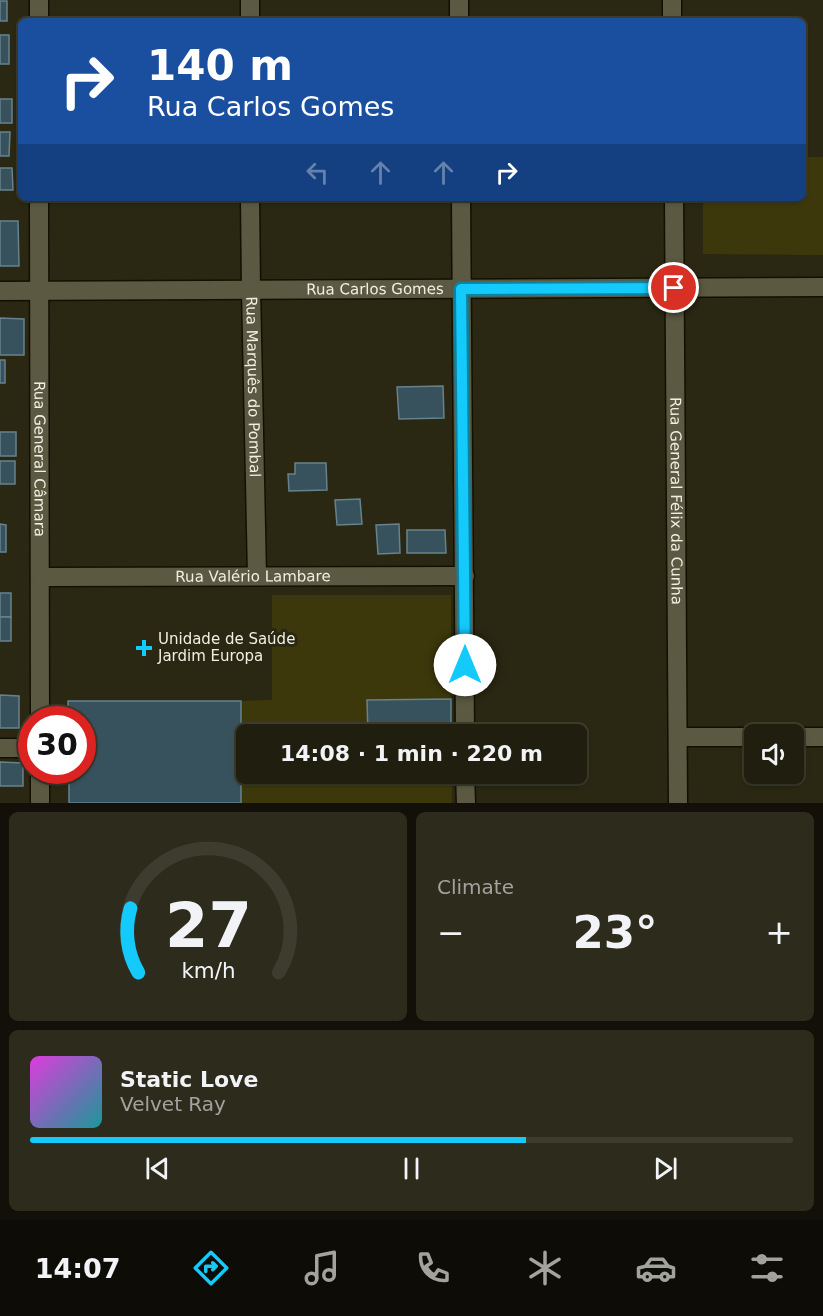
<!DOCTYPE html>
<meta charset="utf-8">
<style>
body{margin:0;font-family:"DejaVu Sans",sans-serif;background:#2d2b1c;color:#f1f3f6;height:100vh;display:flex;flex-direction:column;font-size:22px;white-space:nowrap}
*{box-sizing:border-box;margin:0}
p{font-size:20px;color:#a2a29e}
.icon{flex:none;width:33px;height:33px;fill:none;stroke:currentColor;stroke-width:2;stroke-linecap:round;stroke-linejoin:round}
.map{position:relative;height:803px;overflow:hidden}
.sheet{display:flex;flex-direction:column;gap:9px;padding:9px;background:#121008;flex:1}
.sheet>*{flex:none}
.banner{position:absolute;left:18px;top:18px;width:788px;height:183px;border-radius:9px;box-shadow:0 2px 4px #0004,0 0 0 2px #3d3c2e;background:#1a4fa0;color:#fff;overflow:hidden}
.controls{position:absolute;left:744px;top:724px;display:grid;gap:12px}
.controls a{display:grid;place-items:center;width:60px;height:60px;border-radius:9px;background:#201e0e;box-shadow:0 2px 4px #0004,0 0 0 2px #3d3c2e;font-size:30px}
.speed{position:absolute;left:18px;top:706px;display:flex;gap:12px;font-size:30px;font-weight:700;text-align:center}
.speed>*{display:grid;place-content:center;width:78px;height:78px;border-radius:50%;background:#201e0e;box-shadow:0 2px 4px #0004,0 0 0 2px #3d3c2e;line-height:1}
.speed .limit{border:9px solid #d22;background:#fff;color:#111}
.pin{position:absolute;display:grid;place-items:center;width:51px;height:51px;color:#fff;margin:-26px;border:3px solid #fff;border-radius:50%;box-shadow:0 2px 6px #0007}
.me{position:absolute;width:66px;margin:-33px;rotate:0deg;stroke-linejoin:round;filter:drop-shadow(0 0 4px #0008)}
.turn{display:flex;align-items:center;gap:21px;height:126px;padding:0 30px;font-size:27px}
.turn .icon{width:78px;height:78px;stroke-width:2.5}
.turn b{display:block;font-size:42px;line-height:51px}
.lanes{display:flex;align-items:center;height:57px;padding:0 30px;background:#0003;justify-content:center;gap:30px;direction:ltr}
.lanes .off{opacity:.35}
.big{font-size:45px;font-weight:800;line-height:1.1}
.sheet .tile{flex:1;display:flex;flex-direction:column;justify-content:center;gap:9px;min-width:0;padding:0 21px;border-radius:9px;background:#2d2b1c}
.sheet .dial{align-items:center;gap:0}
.dial svg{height:156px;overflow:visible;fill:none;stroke:#3d3c2e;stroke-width:7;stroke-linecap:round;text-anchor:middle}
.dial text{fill:#f1f3f6;stroke:none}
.song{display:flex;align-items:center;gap:18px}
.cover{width:72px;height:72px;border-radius:9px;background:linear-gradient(135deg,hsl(300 70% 55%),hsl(180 70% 35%))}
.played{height:6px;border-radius:3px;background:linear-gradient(90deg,#14cafb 65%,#3d3c2e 65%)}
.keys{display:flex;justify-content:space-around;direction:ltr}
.heat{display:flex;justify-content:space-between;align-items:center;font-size:33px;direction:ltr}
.sheet .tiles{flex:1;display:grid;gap:9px;grid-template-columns:1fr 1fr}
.tile:last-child{grid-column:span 2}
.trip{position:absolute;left:236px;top:724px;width:351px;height:60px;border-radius:9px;background:#201e0e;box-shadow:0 2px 4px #0004,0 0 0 2px #3d3c2e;font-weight:800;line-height:60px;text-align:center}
.dock{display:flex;height:96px;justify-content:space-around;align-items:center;background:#0d0c06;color:#a2a29e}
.dock .icon{width:42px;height:42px}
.dock .current{color:#14cafb}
.dock b{font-size:27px;color:#f1f3f6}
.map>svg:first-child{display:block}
</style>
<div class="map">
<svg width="823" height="803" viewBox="0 0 823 803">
<rect width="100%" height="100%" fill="#2a2812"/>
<g fill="#3d380b">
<polygon points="803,157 823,157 823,255 703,254 703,198 802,198"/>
<polygon points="272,595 451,595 451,699 372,699 368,700 368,735 246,735 246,774 369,774 369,779 452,778 452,803 241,803 241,701 272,700"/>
</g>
<g fill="#37525c" stroke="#66828d" stroke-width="1.5">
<rect x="0" y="1" width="7" height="20"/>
<rect x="0" y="35" width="9" height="29"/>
<rect x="0" y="99" width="12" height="24"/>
<polygon points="0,132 10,132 9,156 0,156"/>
<polygon points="0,168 12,168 13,190 0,190"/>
<polygon points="0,221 18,221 19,266 0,266"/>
<polygon points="0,318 24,319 24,355 0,355"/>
<rect x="0" y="360" width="5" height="23"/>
<polygon points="443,386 444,418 399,419 397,387"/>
<rect x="0" y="432" width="16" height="24"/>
<rect x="0" y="461" width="15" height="23"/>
<polygon points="295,463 326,463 327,490 289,491 288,474 295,474"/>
<polygon points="360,499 362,524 337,525 335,500"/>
<polygon points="0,524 6,525 6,552 0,552"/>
<polygon points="399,524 400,553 378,554 376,525"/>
<polygon points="407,530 445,530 446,553 407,553"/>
<rect x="0" y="593" width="11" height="24"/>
<rect x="0" y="617" width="11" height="24"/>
<polygon points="0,695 19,696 19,728 0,728"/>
<polygon points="451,699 451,735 368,735 367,700"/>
<polygon points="68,701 241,701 241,803 69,803 69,771 82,771 82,720 68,720"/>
<polygon points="0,762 23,763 23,786 0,786"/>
<polygon points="369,774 452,774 452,778 369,779"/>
</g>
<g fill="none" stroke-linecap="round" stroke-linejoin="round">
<g stroke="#131000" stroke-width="21">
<g id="minor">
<polyline points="39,0 39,21"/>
<polyline points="250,0 250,21"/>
<polyline points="459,0 459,21"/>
<polyline points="672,0 672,21"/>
<path id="s1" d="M 39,198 L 40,720"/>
<path id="s2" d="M 250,198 L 251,289 L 257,576"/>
<polyline points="461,198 465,735"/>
<path id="s3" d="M 674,198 L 678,803"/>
<path id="s4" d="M 0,291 L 823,287"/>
<path id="s5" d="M 41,577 L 465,576"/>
<polyline points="678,737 754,737"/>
<polyline points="794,737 823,737"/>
<polyline points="0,748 32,748"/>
<polyline points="40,771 40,803"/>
<polyline points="465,774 466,803"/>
</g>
</g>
<use href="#minor" stroke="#5b5941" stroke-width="18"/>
</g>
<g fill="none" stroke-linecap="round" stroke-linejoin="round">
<g stroke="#0d83a3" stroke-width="15">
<polyline id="route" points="465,665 461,289 674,288"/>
</g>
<use href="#route" stroke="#14cafb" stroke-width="10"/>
</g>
<path fill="#14cafb" stroke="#2a2812" stroke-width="2" d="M141 639h6v6h6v6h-6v6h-6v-6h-6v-6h6z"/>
<g text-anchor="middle" stroke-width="6" stroke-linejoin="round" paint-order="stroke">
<g font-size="15" fill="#f0efe2" stroke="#2a2812">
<text dy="5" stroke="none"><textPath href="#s4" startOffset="375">Rua Carlos Gomes</textPath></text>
<text dy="5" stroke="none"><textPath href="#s2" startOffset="189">Rua Marquês do Pombal</textPath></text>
<text dy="5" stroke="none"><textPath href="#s1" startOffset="261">Rua General Câmara</textPath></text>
<text dy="5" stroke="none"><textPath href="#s3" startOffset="303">Rua General Félix da Cunha</textPath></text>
<text dy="5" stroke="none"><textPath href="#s5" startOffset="212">Rua Valério Lambare</textPath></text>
</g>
<g font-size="15" fill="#f0efe2" stroke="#2a2812" text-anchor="start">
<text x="158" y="644">Unidade de Saúde<tspan x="158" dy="17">Jardim Europa</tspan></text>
</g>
</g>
</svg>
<div class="controls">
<a><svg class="icon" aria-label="sound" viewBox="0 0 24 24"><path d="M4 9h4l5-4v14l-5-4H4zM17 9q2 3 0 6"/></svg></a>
</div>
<div class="speed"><div class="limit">30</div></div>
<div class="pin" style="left:674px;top:288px;background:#d93025"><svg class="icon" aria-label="arrive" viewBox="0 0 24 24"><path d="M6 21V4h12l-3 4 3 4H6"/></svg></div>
<svg class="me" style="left:465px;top:665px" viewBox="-20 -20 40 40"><circle r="19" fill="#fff"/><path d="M0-13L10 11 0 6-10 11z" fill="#14cafb"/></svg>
<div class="trip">14:08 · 1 min · 220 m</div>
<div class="banner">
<div class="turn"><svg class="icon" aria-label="right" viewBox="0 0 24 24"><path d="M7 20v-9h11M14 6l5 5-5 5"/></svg><div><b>140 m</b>Rua Carlos Gomes</div></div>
<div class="lanes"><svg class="icon off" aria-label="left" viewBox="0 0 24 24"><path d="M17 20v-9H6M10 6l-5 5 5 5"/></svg><svg class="icon off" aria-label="ahead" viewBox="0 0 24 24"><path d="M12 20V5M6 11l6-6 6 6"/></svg><svg class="icon off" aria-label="ahead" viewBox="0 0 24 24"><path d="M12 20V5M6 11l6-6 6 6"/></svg><svg class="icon" aria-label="right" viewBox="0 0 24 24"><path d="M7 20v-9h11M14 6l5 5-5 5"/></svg></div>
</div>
</div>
<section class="sheet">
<div class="tiles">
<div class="tile dial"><svg viewBox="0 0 100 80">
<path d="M14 69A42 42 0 1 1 86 69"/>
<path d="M14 69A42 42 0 0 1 10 36" stroke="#14cafb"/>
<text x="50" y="56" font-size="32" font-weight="700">27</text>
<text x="50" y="72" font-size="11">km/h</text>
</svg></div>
<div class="tile"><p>Climate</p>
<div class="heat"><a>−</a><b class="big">23°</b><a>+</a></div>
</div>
<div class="tile">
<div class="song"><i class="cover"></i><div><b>Static Love</b><p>Velvet Ray</p></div></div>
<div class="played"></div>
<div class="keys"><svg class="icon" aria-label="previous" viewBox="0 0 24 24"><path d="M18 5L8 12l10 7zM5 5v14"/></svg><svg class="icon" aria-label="pause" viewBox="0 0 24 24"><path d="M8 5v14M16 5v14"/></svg><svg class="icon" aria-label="next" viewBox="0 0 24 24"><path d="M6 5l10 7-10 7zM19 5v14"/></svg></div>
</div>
</div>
</section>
<nav class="dock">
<b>14:07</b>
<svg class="icon current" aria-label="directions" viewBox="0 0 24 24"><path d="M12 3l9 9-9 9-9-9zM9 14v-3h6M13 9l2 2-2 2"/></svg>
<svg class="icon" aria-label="music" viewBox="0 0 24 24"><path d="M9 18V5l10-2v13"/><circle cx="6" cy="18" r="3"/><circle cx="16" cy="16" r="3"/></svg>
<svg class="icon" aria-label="phone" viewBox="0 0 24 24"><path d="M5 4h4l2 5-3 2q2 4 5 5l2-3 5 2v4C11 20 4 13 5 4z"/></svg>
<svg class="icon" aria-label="climate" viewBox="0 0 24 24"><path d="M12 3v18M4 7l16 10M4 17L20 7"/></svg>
<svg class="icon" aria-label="car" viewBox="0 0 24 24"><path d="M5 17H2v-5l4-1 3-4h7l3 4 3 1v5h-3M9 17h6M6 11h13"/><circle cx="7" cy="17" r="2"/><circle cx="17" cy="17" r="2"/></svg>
<svg class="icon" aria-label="filters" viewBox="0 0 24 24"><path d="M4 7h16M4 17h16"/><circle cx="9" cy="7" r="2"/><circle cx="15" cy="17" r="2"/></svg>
</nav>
